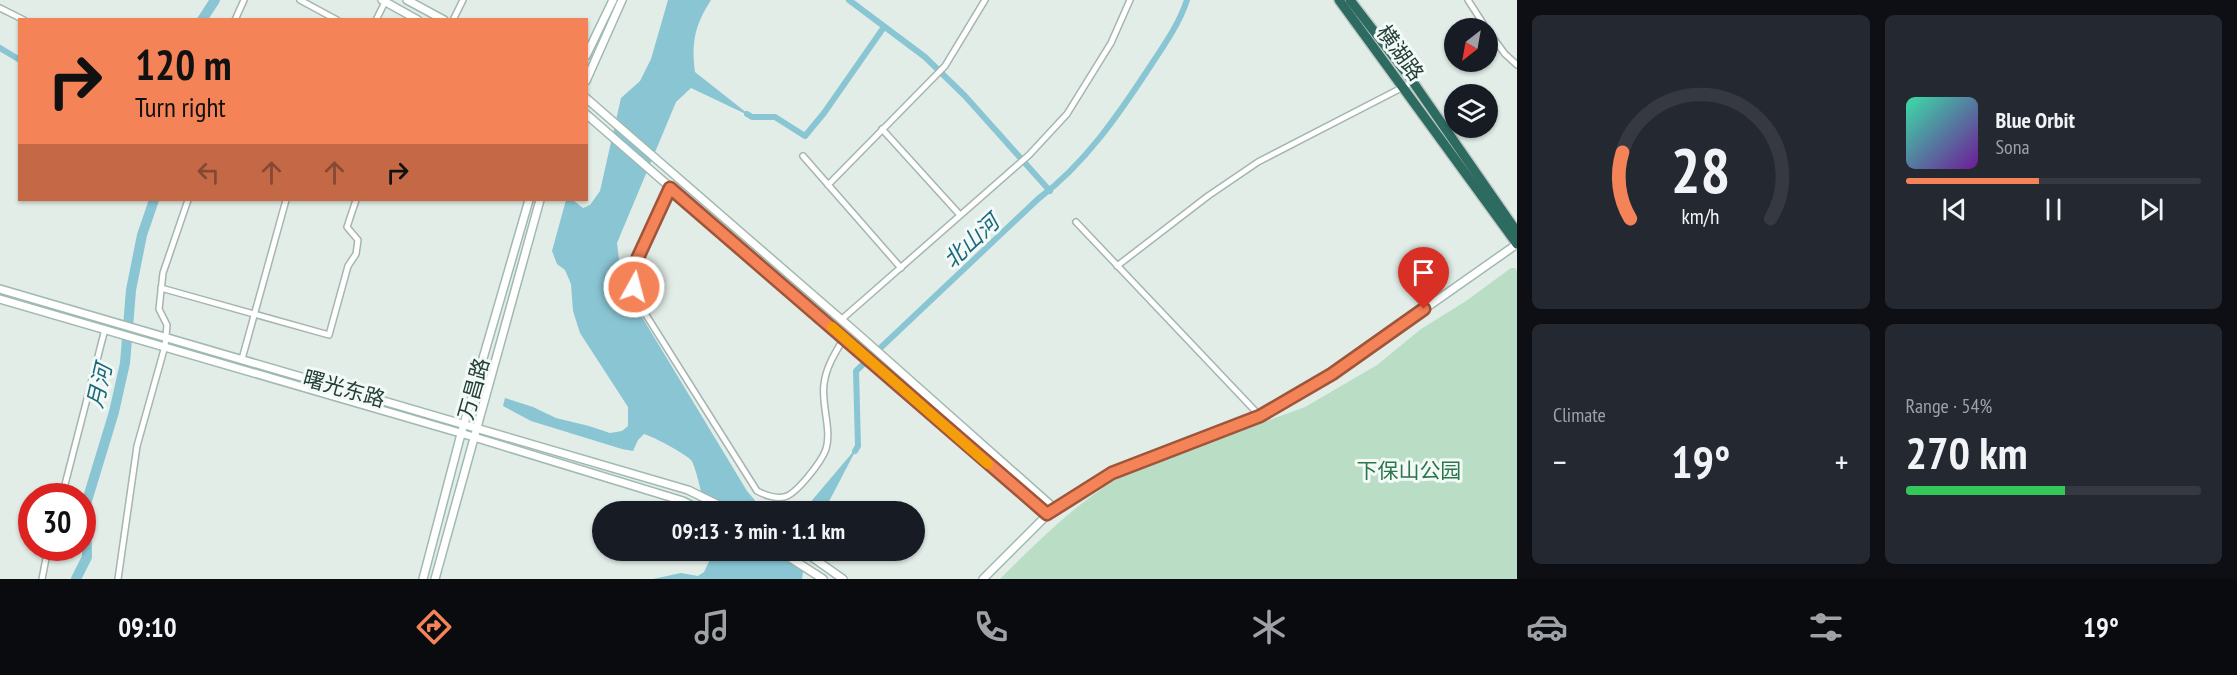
<!DOCTYPE html>
<meta charset="utf-8">
<style>
body{margin:0;font-family:"PT Sans Narrow","Noto Sans SC",sans-serif;background:#242831;color:#f1f3f6;height:100vh;display:flex;flex-direction:column;font-size:22px;white-space:nowrap}
*{box-sizing:border-box;margin:0}
p{font-size:20px;color:#9ea1a6}
.icon{flex:none;width:33px;height:33px;fill:none;stroke:currentColor;stroke-width:2;stroke-linecap:round;stroke-linejoin:round}
.map{position:relative;flex:1;overflow:hidden}
.panel{display:flex;flex-direction:column;gap:15px;padding:15px;background:#0d0f14;width:720px}
.panel>*{flex:none}
.banner{position:absolute;left:18px;top:18px;width:570px;height:183px;border-radius:0px;box-shadow:0 2px 4px #0004;background:#f58358;color:#111;overflow:hidden}
.needle{width:39px;rotate:211deg}
.fabs{position:absolute;left:1444px;top:18px;display:grid;gap:12px}
.fabs a{display:grid;place-items:center;width:54px;height:54px;border-radius:50%;background:#171b24;box-shadow:0 2px 4px #0004;font-size:30px}
.speed{position:absolute;left:18px;top:483px;display:flex;gap:12px;font-size:30px;font-weight:700;text-align:center}
.speed>*{display:grid;place-content:center;width:78px;height:78px;border-radius:50%;background:#171b24;box-shadow:0 2px 4px #0004;line-height:1}
.speed .limit{border:9px solid #d22;background:#fff;color:#111}
.pin{position:absolute;display:grid;place-items:center;width:51px;height:51px;color:#fff;margin:-62px -26px;border-radius:50% 50% 50% 0;rotate:-45deg;box-shadow:0 0 6px #0007}
.pin .icon{rotate:45deg}
.me{position:absolute;width:66px;margin:-33px;rotate:7deg;stroke-linejoin:round;filter:drop-shadow(0 0 4px #0008)}
.turn{display:flex;align-items:center;gap:21px;height:126px;padding:0 18px;font-size:27px}
.turn .icon{width:78px;height:78px;stroke-width:2.5}
.turn b{display:block;font-size:42px;line-height:51px}
.lanes{display:flex;align-items:center;height:57px;padding:0 18px;background:#0003;justify-content:center;gap:30px;direction:ltr}
.lanes .off{opacity:.35}
.big{font-size:45px;font-weight:800;line-height:1.1}
.panel .tile{flex:1;display:flex;flex-direction:column;justify-content:center;gap:9px;min-width:0;padding:0 21px;border-radius:9px;background:#242831}
.panel .dial{align-items:center;gap:0}
.dial svg{height:156px;overflow:visible;fill:none;stroke:#363941;stroke-width:7;stroke-linecap:round;text-anchor:middle}
.dial text{fill:#f1f3f6;stroke:none}
.song{display:flex;align-items:center;gap:18px}
.cover{width:72px;height:72px;border-radius:9px;background:linear-gradient(135deg,hsl(160 70% 55%),hsl(280 70% 35%))}
.played{height:6px;border-radius:3px;background:linear-gradient(90deg,#f58358 45%,#363941 45%)}
.keys{display:flex;justify-content:space-around;direction:ltr}
.heat{display:flex;justify-content:space-between;align-items:center;font-size:33px;direction:ltr}
.charge{height:9px;border-radius:4px;background:linear-gradient(90deg,#34c759 54%,#363941 0)}
.panel .tiles{flex:1;display:grid;gap:15px;grid-template-columns:repeat(2,1fr)}
.trip{position:absolute;left:592px;top:501px;width:333px;height:60px;border-radius:30px;background:#171b24;box-shadow:0 2px 4px #0004;font-weight:800;line-height:60px;text-align:center}
.dock{display:flex;height:96px;justify-content:space-around;align-items:center;background:#090b0e;color:#9ea1a6}
.dock .icon{width:42px;height:42px}
.dock .active{color:#f58358}
.dock b{font-size:27px;color:#f1f3f6}
main{display:flex;flex:1;min-height:0}
.map>svg:first-child{display:block}
</style>
<main>
<div class="map">
<svg width="1517" height="579" viewBox="0 0 1517 579">
<rect width="100%" height="100%" fill="#e2ede8"/>
<path fill="#badec5" d="M 1511,268 L 1515,268 L 1517,271 L 1517,579 L 1000,579 C 1042,537 1083,496 1136,468 L 1305,407 L 1377,365 L 1421,329 L 1466,301 Z"/>
<g fill="#89c5d3">
<path d="M 668,0 L 711,0 C 695,25 691,42 695,72 L 752,117 L 691,88 L 676,102 L 617,243 L 622,284 L 747,491 L 764,511 L 706,511 C 703,501 696,466 691,460 C 684,453 654,437 644,434 L 638,440 L 633,451 L 622,449 L 531,421 L 503,406 L 505,398 L 533,407 L 556,418 L 589,426 L 610,433 L 622,431 L 628,426 L 628,407 L 580,333 L 573,311 L 571,284 L 565,270 L 557,264 L 552,251 L 566,200 L 573,200 L 583,208 L 590,205 L 600,191 L 621,98 L 640,81 L 651,59 Z"/>
<polygon points="858,446 824,511 803,511"/>
<polygon points="714,551 806,551 802,579 653,579 681,573 698,576 704,572"/>
</g>
<g fill="none" stroke-linecap="round" stroke-linejoin="round">
<g stroke="#89c5d3" stroke-width="6">
<polyline points="849,0 925,57 965,96 1050,191"/>
<polyline points="0,48 20,60"/>
<polyline points="747,114 752,117 775,117 805,136 824,113 884,27"/>
<path d="M 855,451 L 858,446 L 856,371 L 1038,199 C 1085,164 1119,114 1151,65 C 1165,44 1179,24 1187,0"/>
</g>
<g stroke="#89c5d3" stroke-width="10">
<polyline points="202,20 215,0"/>
<polyline points="76,579 87,557 86,504 114,412 125,363 131,290 142,235 154,200"/>
</g>
<g stroke="#a5b5af" stroke-width="8">
<g id="street">
<polyline points="300,0 337,20"/>
<polyline points="1468,0 1486,28"/>
<polyline points="0,8 24,20"/>
<polyline points="235,20 244,0"/>
<polyline points="376,20 385,2"/>
<polyline points="453,20 463,0"/>
<polyline points="1488,31 1505,54 1517,65"/>
<polyline points="882,129 960,215"/>
<polyline points="803,156 901,268"/>
<polyline points="828,185 945,66 985,0"/>
<path d="M 671,188 L 634,266 L 634,287 L 641,307 L 757,491 C 765,495 774,499 784,497 C 796,495 822,461 826,449 C 832,430 821,404 824,384 C 826,367 835,353 844,338"/>
<polyline points="1076,222 1260,416"/>
<polyline points="1117,266 1208,196 1258,162 1413,82"/>
<polyline points="161,288 329,335 348,266 356,254 358,240 347,227 356,200"/>
<polyline points="842,319 1029,155 1067,114 1111,43 1130,0"/>
<polyline points="242,359 286,200"/>
<polyline points="62,496 105,329"/>
<polyline points="42,579 48,548"/>
<polyline points="118,579 137,446 165,346 167,325 159,309 163,273 188,200"/>
</g>
</g>
<g stroke="#a0b9b1" stroke-width="10">
<g id="secondary">
<polyline points="382,0 418,20"/>
<polyline points="407,0 444,20"/>
<polyline points="586,56 613,0"/>
<polyline points="586,81 622,0"/>
<polyline points="586,98 859,335 1054,508"/>
<polyline points="586,114 1047,515"/>
<polyline points="0,289 688,490 733,512"/>
<polyline points="0,299 474,437 683,501 704,512"/>
<polyline points="778,550 823,579"/>
<polyline points="802,550 843,579"/>
<polyline points="423,579 461,434 529,200"/>
<polyline points="435,579 540,200"/>
<polyline points="983,579 1054,508 1112,473 1260,416 1332,374 1517,244"/>
</g>
</g>
<g stroke="#c1c9c7" stroke-width="12">
<g id="highway">
<polyline points="1339,0 1517,244"/>
<polyline points="1350,0 1413,82 1517,232"/>
</g>
</g>
<use href="#street" stroke="#fff" stroke-width="5"/>
<use href="#secondary" stroke="#fff" stroke-width="7"/>
<use href="#highway" stroke="#2d6b60" stroke-width="9"/>
</g>
<g fill="none" stroke-linecap="round" stroke-linejoin="round">
<g stroke="#9f5539" stroke-width="15">
<polyline id="route" points="634,287 634,266 670,188 1047,514 1112,473 1260,416 1332,374 1424,309"/>
</g>
<use href="#route" stroke="#f58358" stroke-width="10"/>
<polyline stroke="#f59e0b" stroke-width="10" points="832,327 988,464"/>
</g>
<g text-anchor="middle" stroke-width="6" stroke-linejoin="round" paint-order="stroke">
<g font-size="21" fill="#223e37" stroke="#f3f9f6">
<text transform="translate(1400 53) rotate(54)" y="7">横湖路</text>
<text transform="translate(344 389) rotate(16)" y="7">曙光东路</text>
<text transform="translate(474 389) rotate(-74)" y="7">万昌路</text>
</g>
<g font-size="21" fill="#2b764a" stroke="#f3f9f6">
<text x="1409" y="478">下保山公园</text>
</g>
<g font-size="22" font-style="italic" fill="#1a687b" stroke="#f3f9f6">
<text transform="translate(971 241) rotate(-43)" y="8">北山河</text>
<text transform="translate(99 386) rotate(-77)" y="8">月河</text>
</g>
</g>
</svg>
<div class="fabs">
<a><svg class="needle" viewBox="-14 -14 28 28"><path d="M0-13l5 13h-10z" fill="#e53935"/><path d="M0 13l5-13h-10z" fill="#9ea1a6"/></svg></a>
<a><svg class="icon" aria-label="layers" viewBox="0 0 24 24"><path d="M12 4l9 5-9 5-9-5zM3 14l9 5 9-5"/></svg></a>
</div>
<div class="speed"><div class="limit">30</div></div>
<div class="pin" style="left:1424px;top:309px;background:#d93025"><svg class="icon" aria-label="arrive" viewBox="0 0 24 24"><path d="M6 21V4h12l-3 4 3 4H6"/></svg></div>
<svg class="me" style="left:634px;top:287px" viewBox="-20 -20 40 40"><circle r="17" fill="#f58358" stroke="#fff" stroke-width="3"/><path d="M0-11L8 9 0 5-8 9z" fill="#fff"/></svg>
<div class="trip">09:13 · 3 min · 1.1 km</div>
<div class="banner">
<div class="turn"><svg class="icon" aria-label="right" viewBox="0 0 24 24"><path d="M7 20v-9h11M14 6l5 5-5 5"/></svg><div><b>120 m</b>Turn right</div></div>
<div class="lanes"><svg class="icon off" aria-label="left" viewBox="0 0 24 24"><path d="M17 20v-9H6M10 6l-5 5 5 5"/></svg><svg class="icon off" aria-label="ahead" viewBox="0 0 24 24"><path d="M12 20V5M6 11l6-6 6 6"/></svg><svg class="icon off" aria-label="ahead" viewBox="0 0 24 24"><path d="M12 20V5M6 11l6-6 6 6"/></svg><svg class="icon" aria-label="right" viewBox="0 0 24 24"><path d="M7 20v-9h11M14 6l5 5-5 5"/></svg></div>
</div>
</div>
<section class="panel">
<div class="tiles">
<div class="tile dial"><svg viewBox="0 0 100 80">
<path d="M14 69A42 42 0 1 1 86 69"/>
<path d="M14 69A42 42 0 0 1 10 35" stroke="#f58358"/>
<text x="50" y="56" font-size="32" font-weight="700">28</text>
<text x="50" y="72" font-size="11">km/h</text>
</svg></div>
<div class="tile">
<div class="song"><i class="cover"></i><div><b>Blue Orbit</b><p>Sona</p></div></div>
<div class="played"></div>
<div class="keys"><svg class="icon" aria-label="previous" viewBox="0 0 24 24"><path d="M18 5L8 12l10 7zM5 5v14"/></svg><svg class="icon" aria-label="pause" viewBox="0 0 24 24"><path d="M8 5v14M16 5v14"/></svg><svg class="icon" aria-label="next" viewBox="0 0 24 24"><path d="M6 5l10 7-10 7zM19 5v14"/></svg></div>
</div>
<div class="tile"><p>Climate</p>
<div class="heat"><a>−</a><b class="big">19°</b><a>+</a></div>
</div>
<div class="tile"><p>Range · 54%</p><b class="big">270 km</b><div class="charge"></div></div>
</div>
</section>
</main>
<nav class="dock">
<b>09:10</b>
<svg class="icon active" aria-label="directions" viewBox="0 0 24 24"><path d="M12 3l9 9-9 9-9-9zM9 14v-3h6M13 9l2 2-2 2"/></svg>
<svg class="icon" aria-label="music" viewBox="0 0 24 24"><path d="M9 18V5l10-2v13"/><circle cx="6" cy="18" r="3"/><circle cx="16" cy="16" r="3"/></svg>
<svg class="icon" aria-label="phone" viewBox="0 0 24 24"><path d="M5 4h4l2 5-3 2q2 4 5 5l2-3 5 2v4C11 20 4 13 5 4z"/></svg>
<svg class="icon" aria-label="climate" viewBox="0 0 24 24"><path d="M12 3v18M4 7l16 10M4 17L20 7"/></svg>
<svg class="icon" aria-label="car" viewBox="0 0 24 24"><path d="M5 17H2v-5l4-1 3-4h7l3 4 3 1v5h-3M9 17h6M6 11h13"/><circle cx="7" cy="17" r="2"/><circle cx="17" cy="17" r="2"/></svg>
<svg class="icon" aria-label="filters" viewBox="0 0 24 24"><path d="M4 7h16M4 17h16"/><circle cx="9" cy="7" r="2"/><circle cx="15" cy="17" r="2"/></svg>
<b>19°</b>
</nav>
